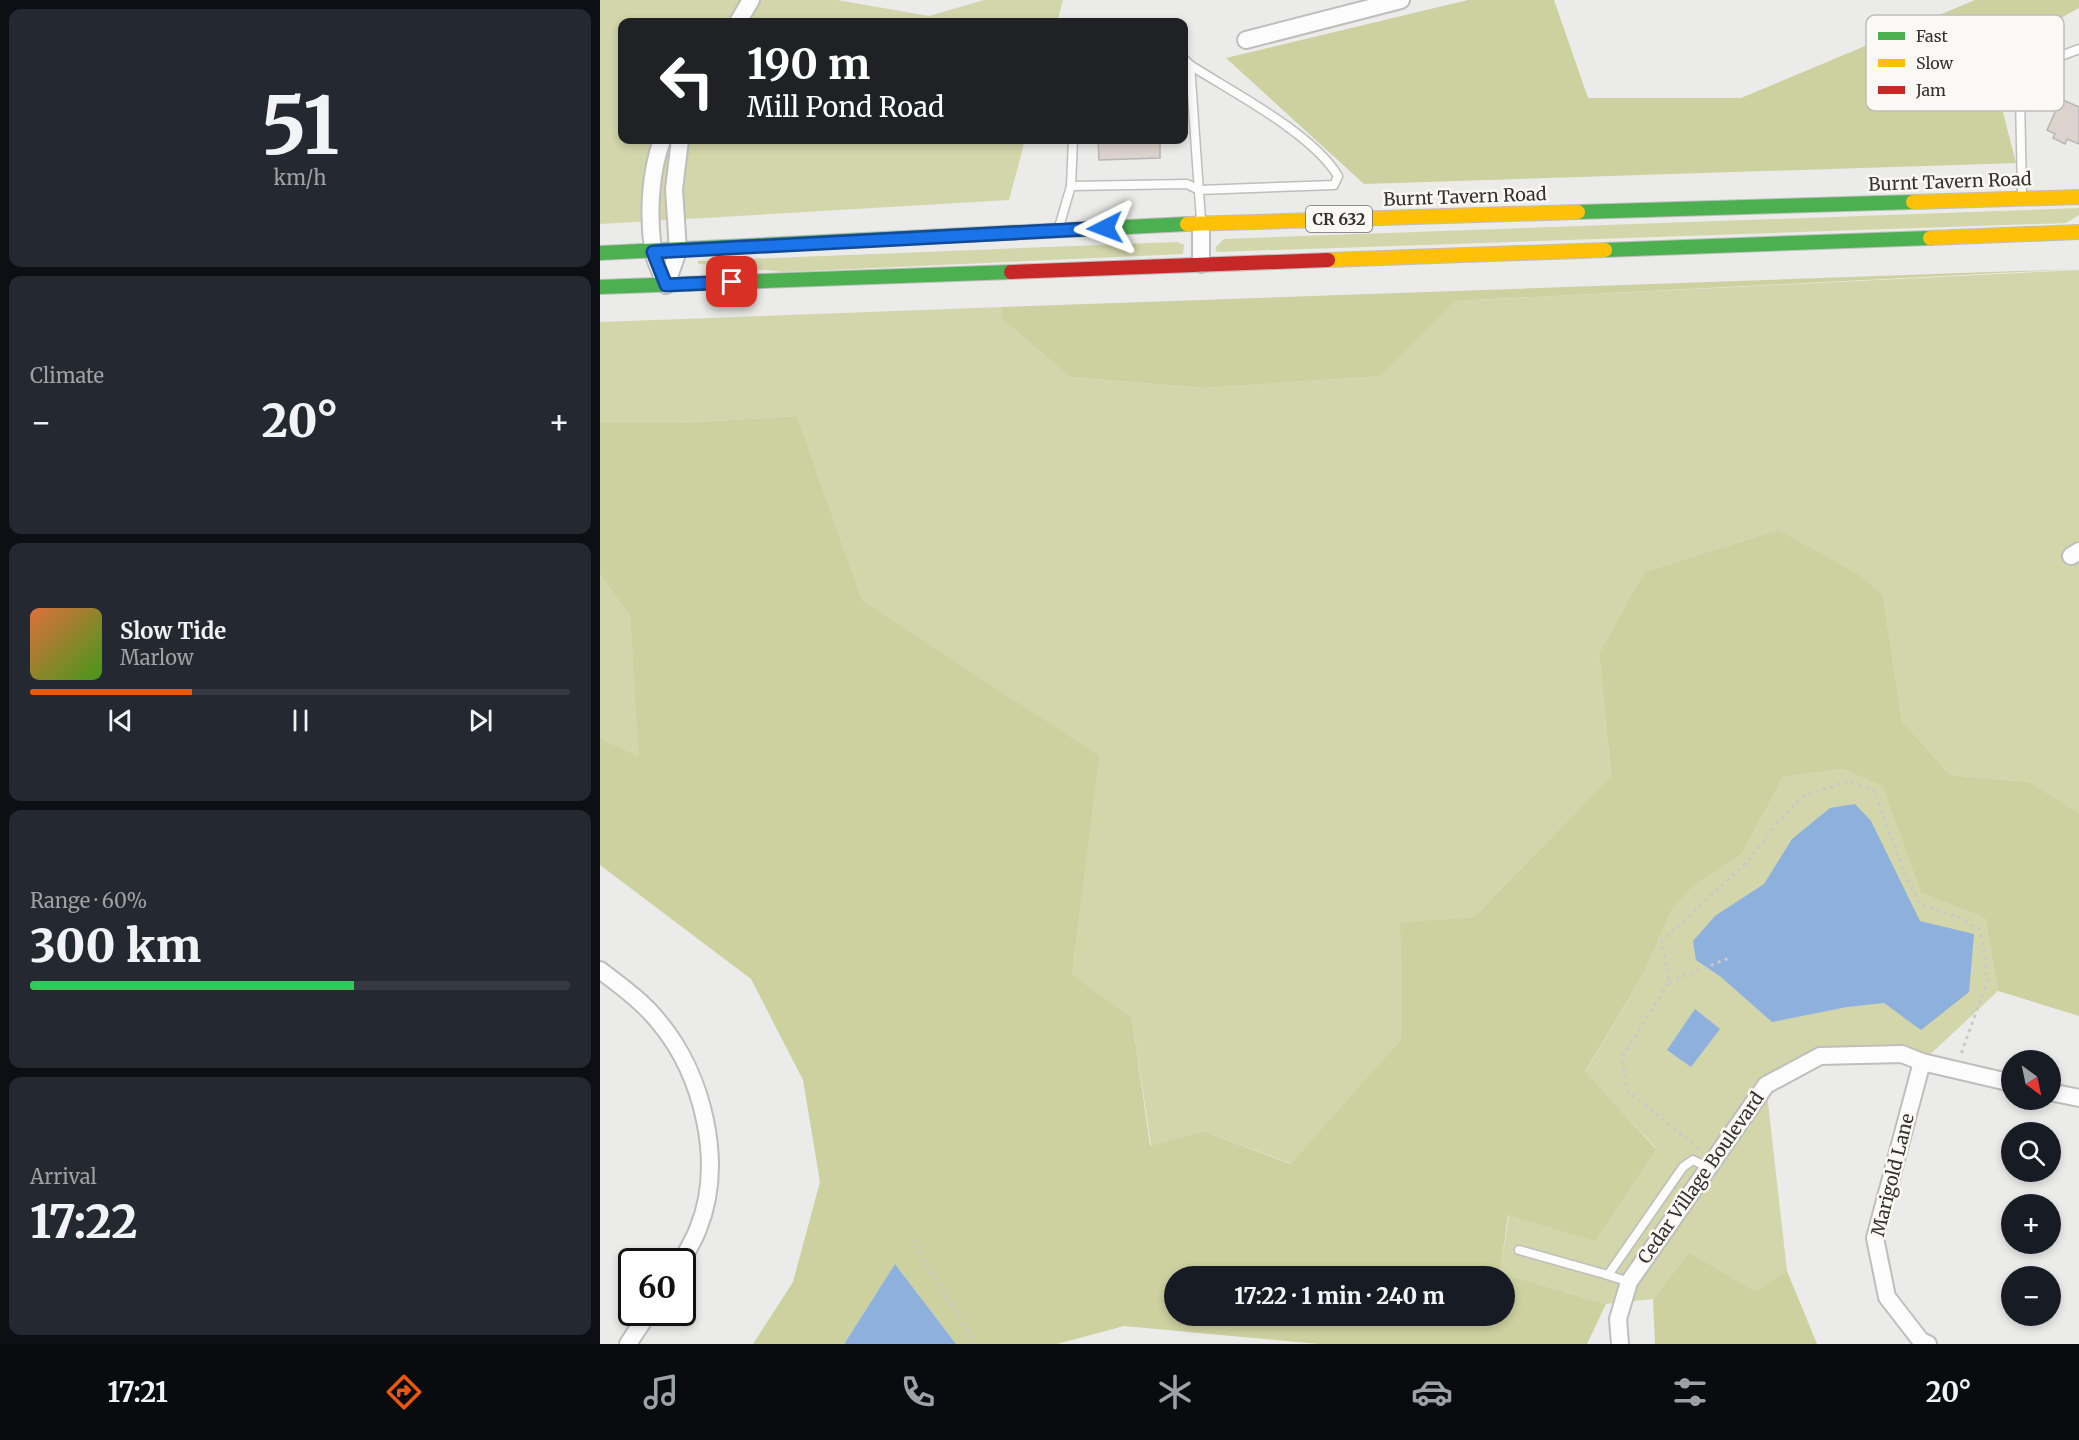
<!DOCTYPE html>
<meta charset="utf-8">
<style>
body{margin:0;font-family:Merriweather,serif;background:#242831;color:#f1f3f6;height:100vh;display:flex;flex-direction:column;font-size:22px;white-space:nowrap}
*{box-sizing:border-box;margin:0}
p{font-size:20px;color:#9ea1a6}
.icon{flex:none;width:33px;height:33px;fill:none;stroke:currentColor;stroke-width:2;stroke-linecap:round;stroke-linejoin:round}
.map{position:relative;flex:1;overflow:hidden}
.panel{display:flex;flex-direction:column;gap:9px;padding:9px;background:#0d0f14;width:600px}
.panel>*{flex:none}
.hud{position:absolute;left:18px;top:18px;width:570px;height:126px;border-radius:12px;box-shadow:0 3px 9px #0003;background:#202124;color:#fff;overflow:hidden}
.needle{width:39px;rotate:147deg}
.buttons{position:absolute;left:1401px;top:1050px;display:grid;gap:12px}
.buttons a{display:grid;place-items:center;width:60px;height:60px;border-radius:50%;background:#171b24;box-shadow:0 3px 9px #0003;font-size:30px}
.speed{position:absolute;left:18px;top:1248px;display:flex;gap:12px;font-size:30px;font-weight:700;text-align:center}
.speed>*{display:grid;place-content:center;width:78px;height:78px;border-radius:50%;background:#171b24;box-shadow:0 3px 9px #0003;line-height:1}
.speed .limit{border:3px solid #111;border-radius:9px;background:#fff;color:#111}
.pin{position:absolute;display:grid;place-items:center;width:51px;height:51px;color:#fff;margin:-26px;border-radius:12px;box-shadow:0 3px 9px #0006}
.me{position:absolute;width:66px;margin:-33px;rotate:267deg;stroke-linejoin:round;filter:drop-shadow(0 0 4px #0008)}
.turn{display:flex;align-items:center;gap:21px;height:126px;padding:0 30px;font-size:27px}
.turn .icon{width:78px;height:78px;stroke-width:2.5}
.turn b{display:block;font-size:42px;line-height:51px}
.big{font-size:45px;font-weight:800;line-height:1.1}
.panel .card{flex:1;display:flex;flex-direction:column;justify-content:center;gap:9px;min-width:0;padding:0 21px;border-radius:12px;background:#242831}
.panel .dial{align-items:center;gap:0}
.dial b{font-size:78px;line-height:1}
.song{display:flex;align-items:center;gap:18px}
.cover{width:72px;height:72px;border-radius:9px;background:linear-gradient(135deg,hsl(20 70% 55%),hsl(100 70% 35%))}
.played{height:6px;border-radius:3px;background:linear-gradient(90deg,#ea580c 30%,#363941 30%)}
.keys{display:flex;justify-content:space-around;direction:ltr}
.heat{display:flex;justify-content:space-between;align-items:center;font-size:33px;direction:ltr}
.charge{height:9px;border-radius:4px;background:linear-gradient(90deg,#34c759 60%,#363941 0)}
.trip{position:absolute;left:564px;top:1266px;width:351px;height:60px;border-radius:30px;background:#171b24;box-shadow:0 3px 9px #0003;font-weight:800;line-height:60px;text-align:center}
.tabs{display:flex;height:96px;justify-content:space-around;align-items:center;background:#090b0e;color:#9ea1a6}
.tabs .icon{width:42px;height:42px}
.tabs .selected{color:#ea580c}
.tabs b{font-size:27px;color:#f1f3f6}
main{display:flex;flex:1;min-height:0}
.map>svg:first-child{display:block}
</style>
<main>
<section class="panel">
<div class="card dial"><b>51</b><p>km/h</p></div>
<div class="card"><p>Climate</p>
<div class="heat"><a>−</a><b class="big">20°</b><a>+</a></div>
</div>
<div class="card">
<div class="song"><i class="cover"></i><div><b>Slow Tide</b><p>Marlow</p></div></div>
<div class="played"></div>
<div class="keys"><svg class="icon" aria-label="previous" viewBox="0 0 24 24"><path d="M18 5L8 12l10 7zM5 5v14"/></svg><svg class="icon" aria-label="pause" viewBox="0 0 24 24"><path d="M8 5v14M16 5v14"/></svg><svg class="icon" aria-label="next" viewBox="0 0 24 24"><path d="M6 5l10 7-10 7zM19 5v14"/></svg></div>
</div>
<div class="card"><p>Range · 60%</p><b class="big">300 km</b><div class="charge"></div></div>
<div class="card"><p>Arrival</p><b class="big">17:22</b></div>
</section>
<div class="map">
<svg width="1479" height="1344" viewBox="0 0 1479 1344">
<rect width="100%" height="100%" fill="#ebebe9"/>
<g fill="#d3d6aa">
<polygon points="0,0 237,0 329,16 384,0 463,0 457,22 22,22 22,140 425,140 409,200 0,224"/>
<polygon points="1479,208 1479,215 1466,223 617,252 615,248 624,239"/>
<polygon points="577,242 584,245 583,254 185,272 99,264 97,261"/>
<polygon points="1479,270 1479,813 1429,782 1350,775 1302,721 1283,595 1178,530 1044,572 999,653 1011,776 874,917 800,924 801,1039 692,1164 603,1131 551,1146 532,1018 472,974 498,756 262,600 197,416 80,423 0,423 0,322 402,307 402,319 470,377 605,388 781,376 855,301"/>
<polygon points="0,574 30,617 40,758 0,738"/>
<polygon points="1242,769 1282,786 1321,893 1385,918 1398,991 1322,1062 1220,1056 1166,1085 1187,1271 1155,1291 1089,1252 1053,1299 1006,1304 900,1273 909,1214 1056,1148 985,1073 1046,969 1071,911 1093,886 1142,854 1183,777"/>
</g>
<g fill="#cdd09f" fill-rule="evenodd">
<polygon points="868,0 954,0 988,98 1141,98 1375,0 1479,0 1479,8 1389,58 1416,163 764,184 626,58"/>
<polygon points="1479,269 855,301 781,376 605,388 470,377 402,319 402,307"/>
<path d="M 197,416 L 262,600 L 499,756 L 472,974 L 532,1018 L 550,1146 L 603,1131 L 691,1164 L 801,1039 L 800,923 L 874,917 L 1011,776 L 999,653 L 1044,572 L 1178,530 L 1259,575 L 1283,595 L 1302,721 L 1350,775 L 1429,782 L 1479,813 L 1479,1016 L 1398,991 L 1385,918 L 1321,893 L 1282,786 L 1242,769 L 1183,777 L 1142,854 L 1093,886 L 1071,911 L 1046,969 L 985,1072 L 1056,1149 L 995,1241 L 908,1215 L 900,1273 L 1006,1304 L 987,1344 L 719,1344 L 524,1326 L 457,1344 L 356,1344 L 295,1264 L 244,1344 L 153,1344 L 193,1282 L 220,1182 L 203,1080 L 151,979 L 0,865 L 0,738 L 39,757 L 30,617 L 0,574 L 0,423 L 80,423 ZM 574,1276 L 904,1276 L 904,1316 L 574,1316 Z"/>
<polygon points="1089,1252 1155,1291 1187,1271 1217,1344 1055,1344 1053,1299"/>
</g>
<g fill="#8db0dd">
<polygon points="1255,804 1271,821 1320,921 1374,934 1369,992 1321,1030 1284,1003 1247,1007 1172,1022 1121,977 1096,960 1093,941 1115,916 1164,884 1192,839 1230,808"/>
<polygon points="1095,1009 1120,1029 1091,1067 1067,1050"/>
<polygon points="295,1264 356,1344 244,1344"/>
</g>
<g fill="#dcd2ce" stroke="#b7b7b5" stroke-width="1.5">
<polygon points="1461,99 1479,107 1479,144 1467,139 1465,144 1453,138 1455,134 1447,130"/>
<polygon points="498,140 560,140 560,158 499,160"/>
</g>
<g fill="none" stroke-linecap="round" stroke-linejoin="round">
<g stroke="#bebebc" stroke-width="11">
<g id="lane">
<polyline points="584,59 590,65 601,220"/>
<path d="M 471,186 L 587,184 L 599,190 L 734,185 L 738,176 C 712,133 634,93 590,65"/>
<polyline points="1422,196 1420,95 1432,74 1448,61 1479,49"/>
<polyline points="459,227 471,186 473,140"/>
<polyline points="919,1250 1008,1275"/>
<polyline points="1029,1282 1008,1275 1083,1167 1093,1160 1107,1167"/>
</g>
</g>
<g stroke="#bebebc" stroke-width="20">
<g id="street">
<polyline points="138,22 151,0"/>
<polyline points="646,40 801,0"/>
<path d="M 62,140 C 50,173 48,214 53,250 C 55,262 62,274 66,285"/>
<polyline points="601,264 601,223"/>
<polyline points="66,285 78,251 74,189 80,140"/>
<polyline points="1471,556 1479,551"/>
<path d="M 0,970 C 21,986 42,1001 59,1022 C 103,1075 125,1163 98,1229 C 94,1240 87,1251 81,1262"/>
<polyline points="1322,1062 1275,1238 1287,1297 1321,1341 1328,1344"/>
<polyline points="1450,1092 1479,1098"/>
<polyline points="28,1344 49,1312"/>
<polyline points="1020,1344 1018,1319 1029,1282 1166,1085 1220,1056 1302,1054 1322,1062 1412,1083"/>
</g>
</g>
<g stroke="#bebebc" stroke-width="16">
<g id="fast">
<polyline points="978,212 1313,202"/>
<polyline points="1005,250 1330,238"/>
<polyline points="0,253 587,224"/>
<polyline points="0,287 411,272"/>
</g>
</g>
<g stroke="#bebebc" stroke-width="16">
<g id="slow">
<polyline points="1313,202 1479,197"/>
<polyline points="587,224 978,212"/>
<polyline points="1330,238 1479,232"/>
<polyline points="728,260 1005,250"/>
</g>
</g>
<g stroke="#bebebc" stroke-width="16">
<polyline id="jam" points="411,272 728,260"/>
</g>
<g stroke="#c9c9c8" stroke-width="3" stroke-dasharray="3 4.5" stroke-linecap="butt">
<polyline points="1069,982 1129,958"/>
<polyline points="1099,1149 1027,1090 1022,1058 1069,982 1062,941 1147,862 1174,827 1202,797 1248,781 1274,790 1305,875 1320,904 1360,918 1379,929 1384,951 1387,982 1361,1054"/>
<polyline points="311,1239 376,1344"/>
</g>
<use href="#lane" stroke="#fcfcfc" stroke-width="8"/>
<use href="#street" stroke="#fcfcfc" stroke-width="16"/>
<use href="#fast" stroke="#4caf50" stroke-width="14"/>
<use href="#slow" stroke="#ffc107" stroke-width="14"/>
<use href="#jam" stroke="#c62828" stroke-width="14"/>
</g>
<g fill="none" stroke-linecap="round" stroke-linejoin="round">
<g stroke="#114b97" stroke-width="15">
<polyline id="route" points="132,282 66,285 53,252 505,228"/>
</g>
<use href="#route" stroke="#1a73e8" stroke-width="10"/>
</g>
<g text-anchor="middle" stroke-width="5" stroke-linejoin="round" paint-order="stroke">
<rect fill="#faf9f5" stroke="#6e6e6b" stroke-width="1.5" x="706" y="206" width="66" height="26" rx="4.5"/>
<g font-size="16" font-weight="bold" fill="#323230">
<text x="739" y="225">CR 632</text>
</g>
<g font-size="18" fill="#323230" stroke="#faf9f5">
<text transform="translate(1350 182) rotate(-2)" y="6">Burnt Tavern Road</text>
<text transform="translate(865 197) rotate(-2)" y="6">Burnt Tavern Road</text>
<text transform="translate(1293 1175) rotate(-76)" y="6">Marigold Lane</text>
<text transform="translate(1101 1178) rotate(-55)" y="6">Cedar Village Boulevard</text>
</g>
</g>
<rect x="1266" y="15" width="198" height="96" rx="9" fill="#faf9f5" stroke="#bebdba" stroke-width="1.5"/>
<rect x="1278" y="32" width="27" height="8" fill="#4caf50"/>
<rect x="1278" y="59" width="27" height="8" fill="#ffc107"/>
<rect x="1278" y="86" width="27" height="8" fill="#c62828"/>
<g font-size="16" fill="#323230">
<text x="1316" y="42">Fast</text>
<text x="1316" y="69">Slow</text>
<text x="1316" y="96">Jam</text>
</g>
</svg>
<div class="buttons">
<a><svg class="needle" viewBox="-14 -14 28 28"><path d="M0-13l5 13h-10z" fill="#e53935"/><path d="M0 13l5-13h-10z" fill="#9ea1a6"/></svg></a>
<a><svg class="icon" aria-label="search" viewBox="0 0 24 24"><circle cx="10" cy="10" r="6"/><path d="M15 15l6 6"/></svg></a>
<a>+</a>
<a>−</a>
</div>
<div class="speed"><div class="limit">60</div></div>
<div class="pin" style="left:132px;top:282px;background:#d93025"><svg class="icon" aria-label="arrive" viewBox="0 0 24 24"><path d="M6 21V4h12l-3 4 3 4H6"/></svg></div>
<svg class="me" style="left:505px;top:228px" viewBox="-20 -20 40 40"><path d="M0-17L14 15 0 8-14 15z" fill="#1a73e8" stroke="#fff" stroke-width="4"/></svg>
<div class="trip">17:22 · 1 min · 240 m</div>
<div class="hud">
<div class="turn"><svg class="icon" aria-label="left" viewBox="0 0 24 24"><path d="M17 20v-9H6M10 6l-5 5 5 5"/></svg><div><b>190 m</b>Mill Pond Road</div></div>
</div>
</div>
</main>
<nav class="tabs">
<b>17:21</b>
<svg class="icon selected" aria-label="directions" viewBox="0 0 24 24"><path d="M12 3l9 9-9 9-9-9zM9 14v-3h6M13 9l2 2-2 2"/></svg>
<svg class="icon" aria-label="music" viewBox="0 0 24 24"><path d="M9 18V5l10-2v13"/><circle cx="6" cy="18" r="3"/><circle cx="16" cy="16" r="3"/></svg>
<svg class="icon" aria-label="phone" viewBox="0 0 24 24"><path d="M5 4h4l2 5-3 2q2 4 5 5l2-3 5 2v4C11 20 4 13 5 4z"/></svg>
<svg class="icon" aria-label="climate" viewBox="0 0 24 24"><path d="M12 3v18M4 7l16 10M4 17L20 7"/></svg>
<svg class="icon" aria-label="car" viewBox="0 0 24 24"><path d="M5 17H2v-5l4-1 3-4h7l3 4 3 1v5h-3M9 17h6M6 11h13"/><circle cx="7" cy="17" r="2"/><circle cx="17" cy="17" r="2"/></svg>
<svg class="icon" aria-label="filters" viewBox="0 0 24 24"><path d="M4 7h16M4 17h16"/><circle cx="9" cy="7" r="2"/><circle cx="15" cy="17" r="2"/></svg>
<b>20°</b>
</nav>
